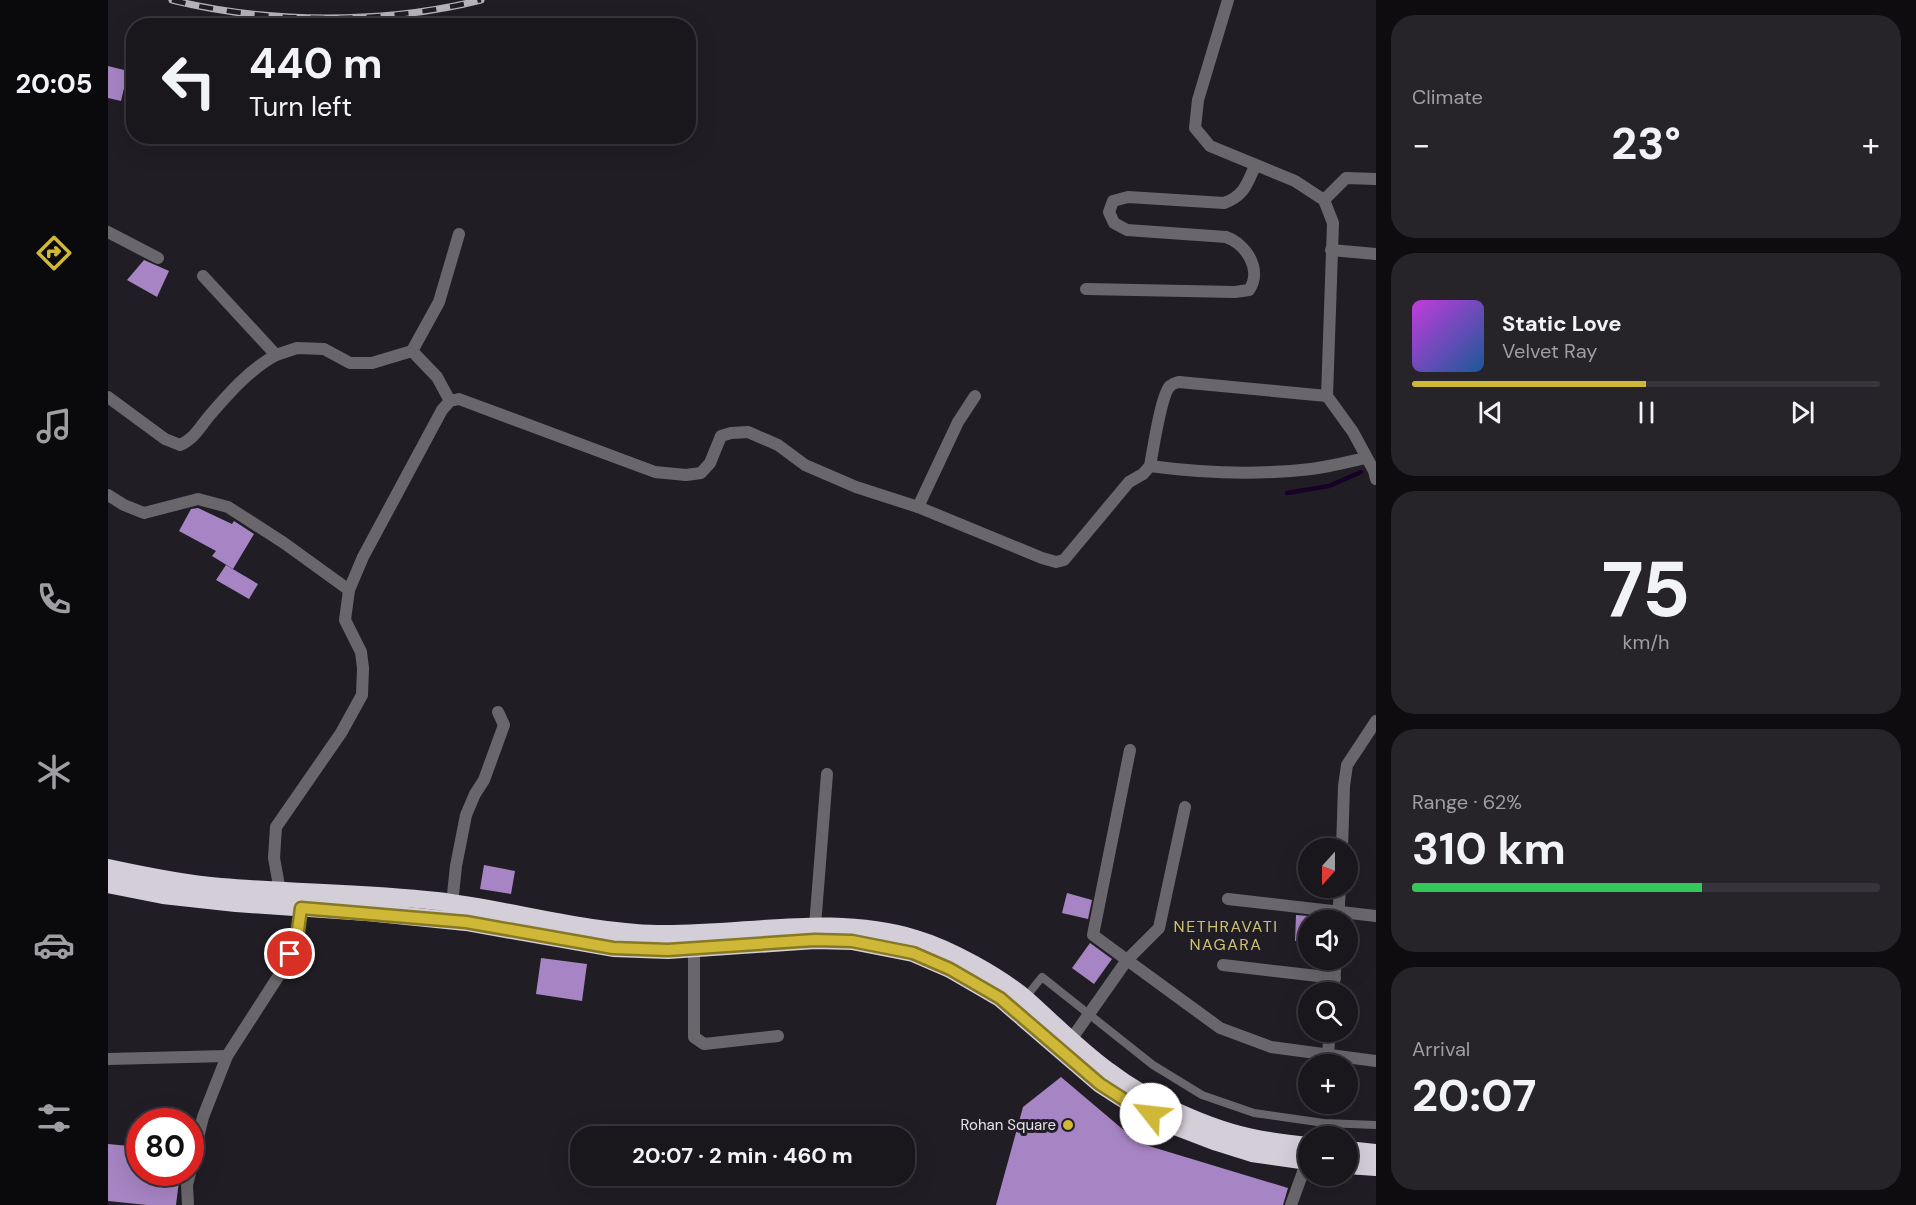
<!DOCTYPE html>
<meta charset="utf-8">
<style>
body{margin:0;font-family:"DM Sans",sans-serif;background:#262329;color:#f1f3f6;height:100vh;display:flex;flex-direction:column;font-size:22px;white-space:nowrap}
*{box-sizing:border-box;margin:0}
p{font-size:20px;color:#9f9fa3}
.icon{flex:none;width:33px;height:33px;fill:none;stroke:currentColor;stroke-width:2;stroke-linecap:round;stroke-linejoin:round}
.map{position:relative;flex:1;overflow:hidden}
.panel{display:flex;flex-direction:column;gap:15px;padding:15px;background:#0e0c0f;width:540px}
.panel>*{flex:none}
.hud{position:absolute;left:18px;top:18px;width:570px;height:126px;border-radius:24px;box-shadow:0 6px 24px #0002,0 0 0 2px #37353b;background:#19161c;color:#f1f3f6;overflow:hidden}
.needle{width:39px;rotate:201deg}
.fabs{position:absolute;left:1190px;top:838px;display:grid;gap:12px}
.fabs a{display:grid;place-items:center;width:60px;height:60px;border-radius:50%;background:#19161c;box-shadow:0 6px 24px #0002,0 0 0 2px #37353b;font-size:30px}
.speed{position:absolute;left:18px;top:1108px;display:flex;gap:12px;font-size:30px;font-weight:700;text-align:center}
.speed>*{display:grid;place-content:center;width:78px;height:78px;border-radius:50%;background:#19161c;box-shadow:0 6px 24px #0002,0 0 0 2px #37353b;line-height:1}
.speed .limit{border:9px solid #d22;background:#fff;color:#111}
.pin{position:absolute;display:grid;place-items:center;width:51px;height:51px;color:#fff;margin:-26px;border:3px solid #fff;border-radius:50%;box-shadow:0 2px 6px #0007}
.me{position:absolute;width:66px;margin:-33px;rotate:299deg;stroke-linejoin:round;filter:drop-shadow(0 0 4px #0008)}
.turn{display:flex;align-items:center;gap:21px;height:126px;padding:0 24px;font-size:27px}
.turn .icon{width:78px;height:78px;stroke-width:2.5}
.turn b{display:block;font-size:42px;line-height:51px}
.big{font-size:45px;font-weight:700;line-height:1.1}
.panel .card{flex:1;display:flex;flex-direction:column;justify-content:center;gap:9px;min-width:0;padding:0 21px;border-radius:24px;background:#262329}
.panel .dial{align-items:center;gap:0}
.dial b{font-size:78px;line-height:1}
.song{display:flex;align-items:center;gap:18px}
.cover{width:72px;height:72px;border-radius:9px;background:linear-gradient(135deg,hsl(290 70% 55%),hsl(210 70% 35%))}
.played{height:6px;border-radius:3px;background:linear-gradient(90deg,#cfb837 50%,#37353b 50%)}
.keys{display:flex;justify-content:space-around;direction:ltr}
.heat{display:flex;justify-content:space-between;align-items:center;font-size:33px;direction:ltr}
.charge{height:9px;border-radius:4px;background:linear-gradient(90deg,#34c759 62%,#37353b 0)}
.trip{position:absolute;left:462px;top:1126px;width:345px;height:60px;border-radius:24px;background:#19161c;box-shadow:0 6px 24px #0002,0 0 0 2px #37353b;font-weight:700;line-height:60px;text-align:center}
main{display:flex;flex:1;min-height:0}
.menu{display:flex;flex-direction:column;width:108px;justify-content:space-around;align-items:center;background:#0a090b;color:#9f9fa3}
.menu .icon{width:42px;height:42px}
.menu .selected{color:#cfb837}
.menu b{font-size:27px;color:#f1f3f6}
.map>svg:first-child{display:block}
</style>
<main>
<nav class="menu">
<b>20:05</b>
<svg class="icon selected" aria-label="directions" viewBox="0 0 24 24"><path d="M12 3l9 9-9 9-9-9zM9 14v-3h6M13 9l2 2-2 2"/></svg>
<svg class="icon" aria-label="music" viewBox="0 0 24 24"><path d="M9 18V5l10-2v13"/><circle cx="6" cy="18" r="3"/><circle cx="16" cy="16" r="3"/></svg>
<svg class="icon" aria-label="phone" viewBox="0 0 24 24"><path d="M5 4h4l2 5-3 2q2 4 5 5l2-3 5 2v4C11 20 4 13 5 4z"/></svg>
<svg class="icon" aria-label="climate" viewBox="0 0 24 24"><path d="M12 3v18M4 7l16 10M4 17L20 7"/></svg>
<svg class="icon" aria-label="car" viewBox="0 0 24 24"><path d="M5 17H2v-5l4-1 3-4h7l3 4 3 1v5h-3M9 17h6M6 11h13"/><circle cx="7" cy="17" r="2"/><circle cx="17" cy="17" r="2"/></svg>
<svg class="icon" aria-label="filters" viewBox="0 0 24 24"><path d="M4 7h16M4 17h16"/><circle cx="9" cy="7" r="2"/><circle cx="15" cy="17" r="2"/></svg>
</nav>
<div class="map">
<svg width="1268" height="1205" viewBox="0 0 1268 1205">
<rect width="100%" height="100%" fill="#211d25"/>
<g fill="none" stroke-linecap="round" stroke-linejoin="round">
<polyline stroke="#170126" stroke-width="4.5" points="1179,493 1221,486 1253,472"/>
</g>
<g fill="#a784c4">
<polygon points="0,66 20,71 13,101 0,98"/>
<polygon points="36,260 61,271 49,297 19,280"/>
<polygon points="90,508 124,524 126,521 146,534 125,569 104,556 108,551 71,531 83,509"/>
<polygon points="118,565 150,584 141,599 108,580"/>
<polygon points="376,865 407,871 403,894 372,889"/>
<polygon points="959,893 984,900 980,919 954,913"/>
<polygon points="1188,915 1200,916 1200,942 1187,941"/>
<polygon points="982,943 1004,959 986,984 964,968"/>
<polygon points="433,958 479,964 474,1001 428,994"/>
<polygon points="953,1077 1031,1143 1180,1188 1175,1205 888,1205 915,1107"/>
<polygon points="0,1144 32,1147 32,1173 72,1173 68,1205 39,1205 0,1201"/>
</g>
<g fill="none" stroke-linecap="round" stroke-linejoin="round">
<polyline stroke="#6a676c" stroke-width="8" points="917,998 934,977 1045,1065 1094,1095 1146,1113 1216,1123 1268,1125"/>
<g stroke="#6a676c" stroke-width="12">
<polyline points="1120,0 1090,100 1087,128 1102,146 1187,181 1216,200 1225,223 1219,396 1245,432 1266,471 1268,479"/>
<polyline points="1216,200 1238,178 1268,179"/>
<polyline points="0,232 50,258"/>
<polyline points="1223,250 1268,254"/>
<polyline points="95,276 168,355 189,348 216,349 242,363 264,363 304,351 331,302 351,234"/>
<path d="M 978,289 L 1127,292 L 1141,290 C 1155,270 1138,244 1118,237 L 1019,230 L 1006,223 L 1001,212 L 1005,201 L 1020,197 L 1116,203 C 1136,196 1139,184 1147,166"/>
<polyline points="304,351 329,377 342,401"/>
<path d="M 0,397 L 57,439 L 72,445 C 86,439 92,427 102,415 C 121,393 142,369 168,355"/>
<path d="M 1042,466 C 1094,473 1150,475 1203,469 C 1221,467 1240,462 1258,458"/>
<polyline points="0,495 16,505 36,513 90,499 120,507 176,543 241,590"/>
<polyline points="810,507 850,422 867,396"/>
<polyline points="1022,750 985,935 1019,960 1051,928 1077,807"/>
<polyline points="1234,849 1236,786 1239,765 1268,721"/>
<path d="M 172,891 L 166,858 L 168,827 L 233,733 L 254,695 L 255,668 L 253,652 L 237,620 L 241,590 L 255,557 L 334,410 L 342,401 L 351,399 L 547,472 L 578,475 L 593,473 L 602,463 L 613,436 L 623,433 L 640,432 L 670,445 L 697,465 L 748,487 L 810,507 L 934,558 L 948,562 L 956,560 L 1021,482 L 1035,474 L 1042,466 C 1045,450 1053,395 1062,386 C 1066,383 1067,383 1071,382 L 1219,396"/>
<polyline points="1120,899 1268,916"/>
<polyline points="344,904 348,866 358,815 367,794 376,780 396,725 390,712"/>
<polyline points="1230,921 1232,888"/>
<polyline points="707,926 719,774"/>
<polyline points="586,949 586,1037 596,1044 670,1036"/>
<polyline points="1115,965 1227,978"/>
<polyline points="1225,993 1228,960"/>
<polyline points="962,1041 1019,960 1112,1028 1163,1047 1268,1061"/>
<polyline points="1220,1053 1222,1032"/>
<polyline points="0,1059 119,1056"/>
<polyline points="82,1170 95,1117 119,1056 175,969 189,938 193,900"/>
<polyline points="80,1205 79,1185 82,1173"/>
<polyline points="1183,1205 1199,1161"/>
</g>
<g stroke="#d4ced9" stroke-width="18">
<path d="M 0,868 C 37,876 75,884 113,887 C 185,893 257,893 329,901 C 402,910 475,932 549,934 C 635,936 723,913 808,939 C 842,949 892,977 919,1000 C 946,1024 971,1050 1000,1071 C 1039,1101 1101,1130 1150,1139 C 1166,1142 1183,1144 1200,1146"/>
<polyline points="0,884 55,895 128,903 259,912 358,922 505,948 560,950 707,940 744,941 805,953 842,969 892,998 992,1084 1023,1104 1062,1124 1109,1142 1144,1153 1200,1161"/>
<polyline points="1239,1150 1268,1153"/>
<polyline points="1239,1165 1268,1167"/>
</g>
<g stroke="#b6b3b9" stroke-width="7">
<path id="rail" d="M 64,0 C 159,24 278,24 373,0"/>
</g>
<use href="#rail" stroke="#211d25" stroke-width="4.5" stroke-dasharray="14" stroke-linecap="butt"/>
</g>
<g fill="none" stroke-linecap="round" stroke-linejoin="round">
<g stroke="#877824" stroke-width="15">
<polyline id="route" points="182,954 189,938 193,908 358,922 505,948 560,950 707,940 744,941 805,953 842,969 892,998 992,1084 1023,1104 1043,1114"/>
</g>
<use href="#route" stroke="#cfb837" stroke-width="10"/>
</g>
<circle fill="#cfb837" stroke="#211d25" stroke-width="2" cx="960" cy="1125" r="6"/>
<g text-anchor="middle" stroke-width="6" stroke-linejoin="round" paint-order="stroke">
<g font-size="15" fill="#e7e4e9" stroke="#211d25" text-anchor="end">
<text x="948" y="1130">Rohan Square</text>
</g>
<g font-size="16" letter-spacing="1.5" fill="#cfc173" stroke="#211d25">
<text x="1118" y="932">NETHRAVATI<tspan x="1118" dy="18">NAGARA</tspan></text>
</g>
</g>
</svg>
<div class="fabs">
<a><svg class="needle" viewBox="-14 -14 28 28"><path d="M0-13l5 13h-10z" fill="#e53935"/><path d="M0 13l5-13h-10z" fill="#9f9fa3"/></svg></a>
<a><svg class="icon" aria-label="sound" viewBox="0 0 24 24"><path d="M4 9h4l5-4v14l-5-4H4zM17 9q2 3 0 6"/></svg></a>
<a><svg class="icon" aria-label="search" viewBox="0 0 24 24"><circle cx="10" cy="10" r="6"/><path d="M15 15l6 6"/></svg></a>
<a>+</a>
<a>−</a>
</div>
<div class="speed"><div class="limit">80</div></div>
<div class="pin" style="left:182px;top:954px;background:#d93025"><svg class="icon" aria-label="arrive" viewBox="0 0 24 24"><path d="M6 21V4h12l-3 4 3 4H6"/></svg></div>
<svg class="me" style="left:1043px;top:1114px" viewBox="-20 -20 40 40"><circle r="19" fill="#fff"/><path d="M0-13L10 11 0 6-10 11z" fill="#cfb837"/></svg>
<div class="trip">20:07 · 2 min · 460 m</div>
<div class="hud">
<div class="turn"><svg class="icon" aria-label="left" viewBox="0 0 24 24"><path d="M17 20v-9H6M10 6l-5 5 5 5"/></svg><div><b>440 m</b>Turn left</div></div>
</div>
</div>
<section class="panel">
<div class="card"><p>Climate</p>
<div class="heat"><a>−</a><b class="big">23°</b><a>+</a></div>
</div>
<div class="card">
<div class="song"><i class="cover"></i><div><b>Static Love</b><p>Velvet Ray</p></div></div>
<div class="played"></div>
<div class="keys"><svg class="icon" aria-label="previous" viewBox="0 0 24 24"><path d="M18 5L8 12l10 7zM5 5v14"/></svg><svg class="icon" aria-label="pause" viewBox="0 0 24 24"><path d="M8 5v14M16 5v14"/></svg><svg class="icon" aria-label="next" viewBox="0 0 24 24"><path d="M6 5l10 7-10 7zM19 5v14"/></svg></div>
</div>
<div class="card dial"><b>75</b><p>km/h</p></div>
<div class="card"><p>Range · 62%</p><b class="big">310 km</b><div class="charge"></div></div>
<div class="card"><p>Arrival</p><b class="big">20:07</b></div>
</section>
</main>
